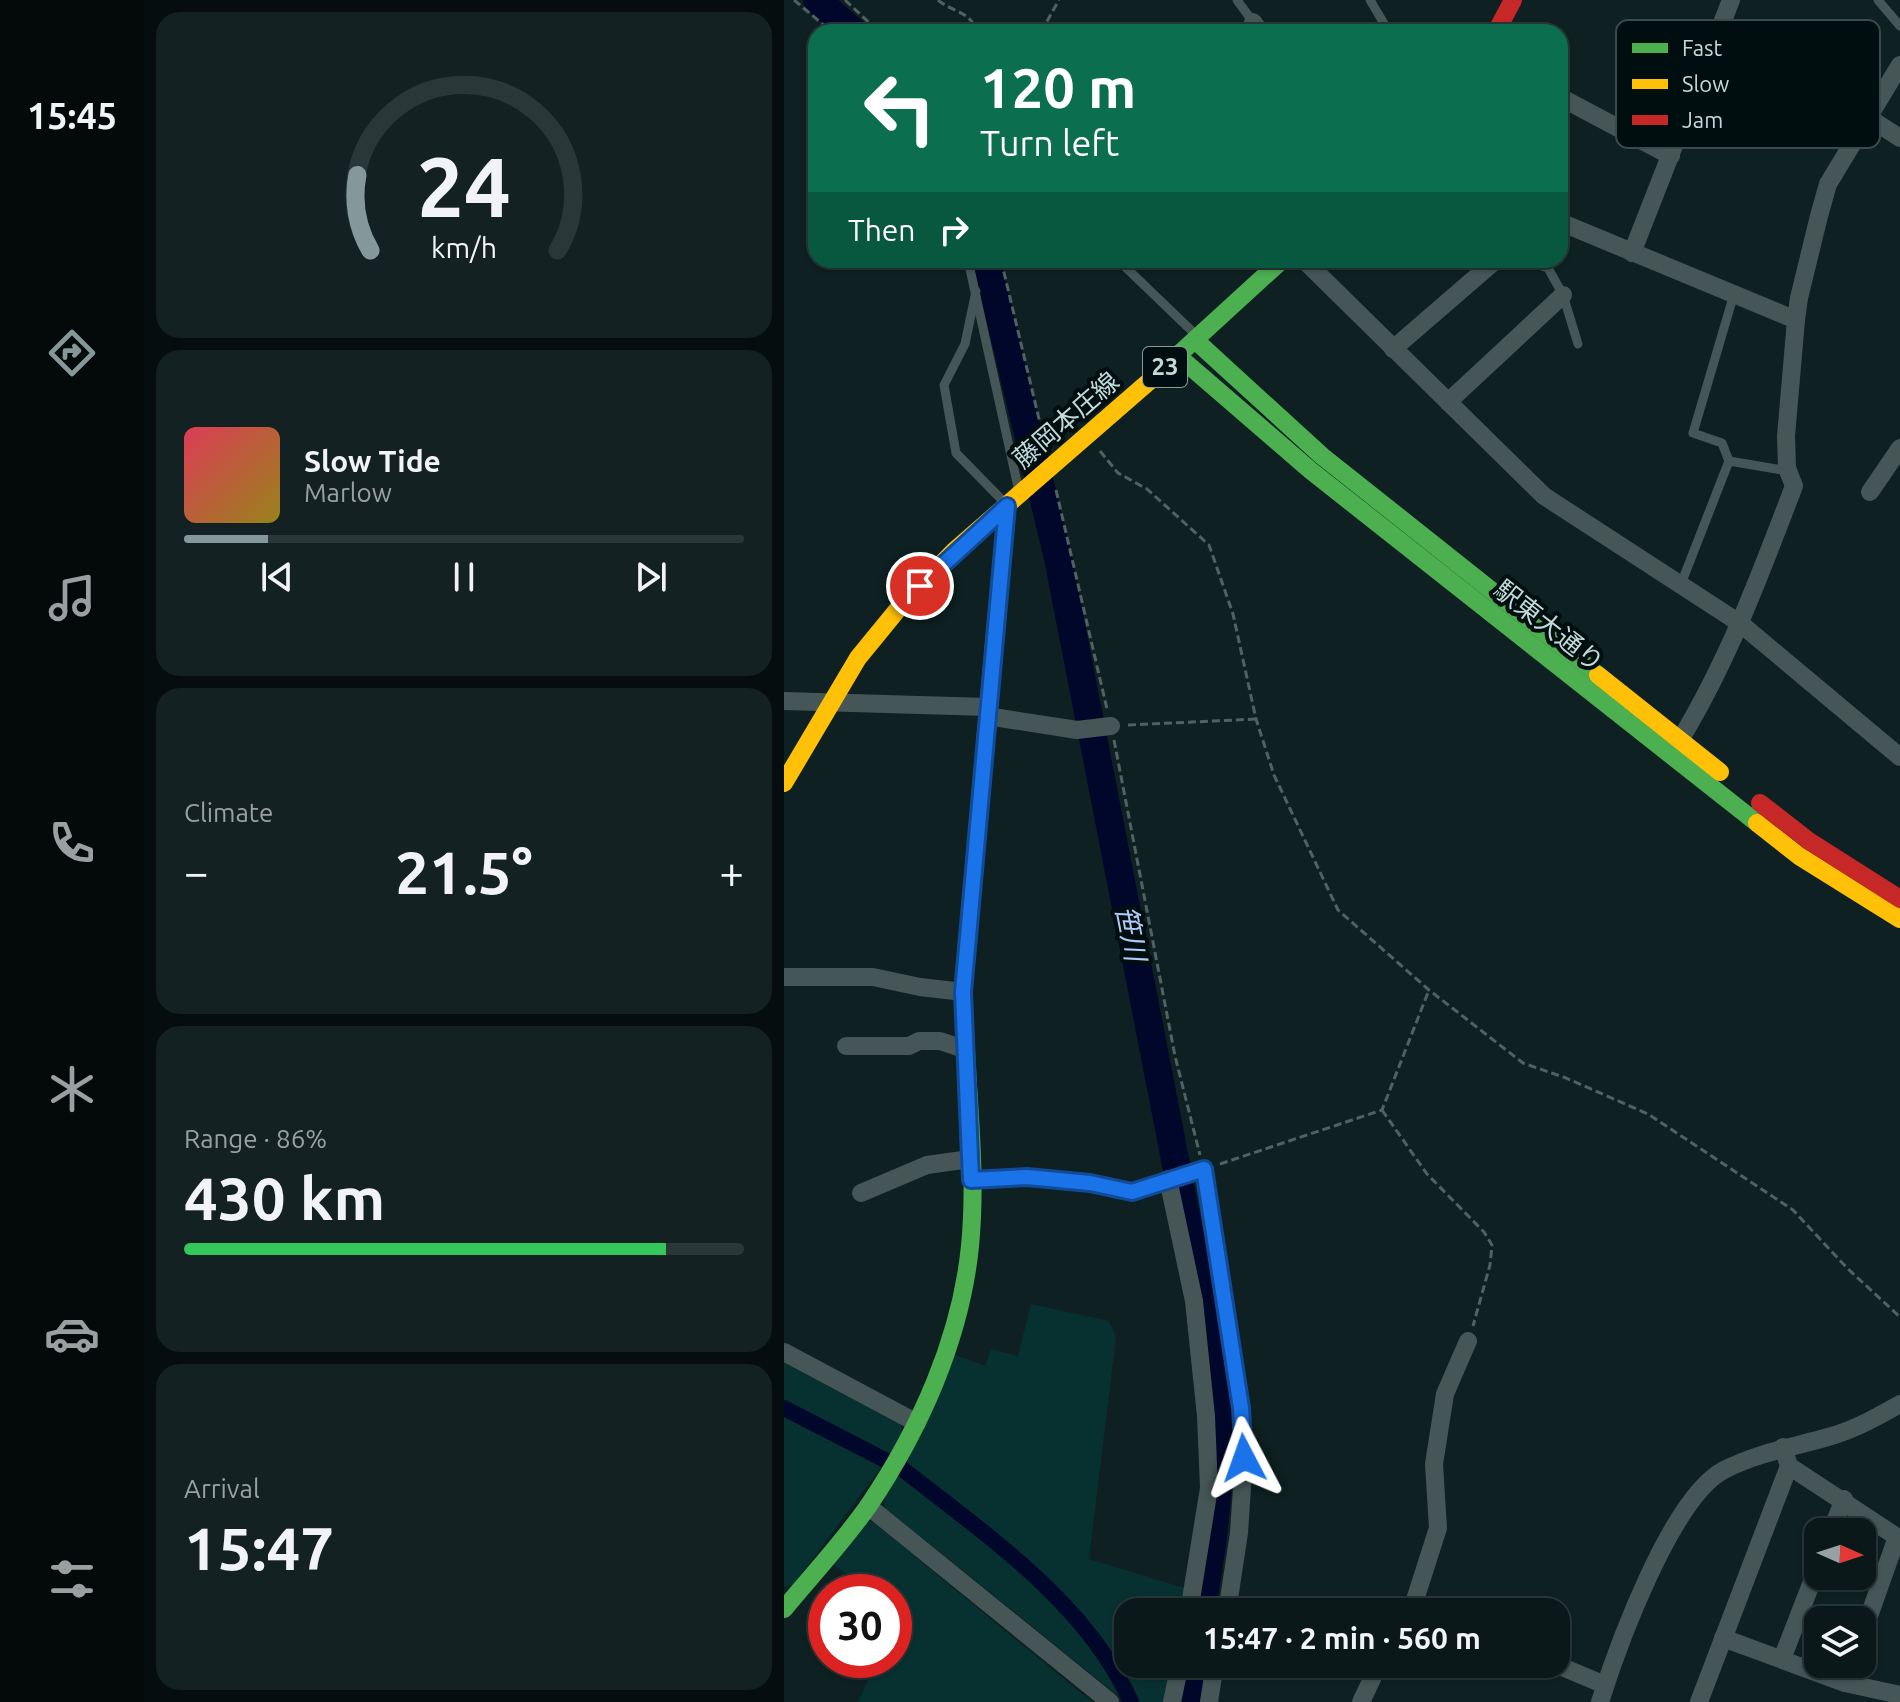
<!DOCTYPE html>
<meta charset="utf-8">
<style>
body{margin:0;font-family:Ubuntu,"Noto Sans JP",sans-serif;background:#132122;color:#f1f3f6;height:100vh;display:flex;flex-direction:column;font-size:30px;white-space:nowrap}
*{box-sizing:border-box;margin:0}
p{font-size:26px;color:#99a0a2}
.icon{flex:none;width:44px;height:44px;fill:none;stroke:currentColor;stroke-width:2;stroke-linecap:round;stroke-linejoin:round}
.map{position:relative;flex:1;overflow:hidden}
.sheet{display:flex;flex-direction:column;gap:12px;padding:12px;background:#060d0e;width:640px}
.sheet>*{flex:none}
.hud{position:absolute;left:24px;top:24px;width:760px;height:244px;border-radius:24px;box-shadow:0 2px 6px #0004,0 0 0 2px #2a3738;background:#0b6e4f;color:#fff;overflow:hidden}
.needle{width:52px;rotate:93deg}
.tools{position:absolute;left:1020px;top:1518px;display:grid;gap:16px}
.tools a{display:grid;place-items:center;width:72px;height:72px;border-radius:16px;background:#0a1819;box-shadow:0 2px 6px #0004,0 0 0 2px #2a3738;font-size:40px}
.speed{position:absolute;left:24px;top:1574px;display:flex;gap:16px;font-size:40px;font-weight:700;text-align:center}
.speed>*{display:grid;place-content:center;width:104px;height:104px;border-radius:50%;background:#0a1819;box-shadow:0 2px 6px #0004,0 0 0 2px #2a3738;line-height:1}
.speed .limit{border:12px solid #d22;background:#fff;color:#111}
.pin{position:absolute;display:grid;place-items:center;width:68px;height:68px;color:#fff;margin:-34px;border:4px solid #fff;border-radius:50%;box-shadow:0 2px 8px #0007}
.me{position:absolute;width:88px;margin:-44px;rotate:356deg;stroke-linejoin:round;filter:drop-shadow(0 0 6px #0008)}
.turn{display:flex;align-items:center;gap:28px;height:168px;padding:0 40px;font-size:36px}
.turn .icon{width:104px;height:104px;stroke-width:2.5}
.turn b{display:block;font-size:56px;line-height:68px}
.then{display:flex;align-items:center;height:76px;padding:0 40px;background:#0003;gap:16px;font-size:30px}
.big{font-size:60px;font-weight:700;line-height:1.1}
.sheet .tile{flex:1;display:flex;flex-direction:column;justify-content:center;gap:12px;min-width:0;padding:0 28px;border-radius:24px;background:#132122}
.sheet .dial{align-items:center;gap:0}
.dial svg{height:208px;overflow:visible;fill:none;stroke:#2a3738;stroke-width:7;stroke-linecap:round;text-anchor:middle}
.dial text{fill:#f1f3f6;stroke:none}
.song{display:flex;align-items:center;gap:24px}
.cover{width:96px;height:96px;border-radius:12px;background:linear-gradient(135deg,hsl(350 70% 55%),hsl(50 70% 35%))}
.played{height:8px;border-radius:4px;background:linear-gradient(90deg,#849899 15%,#2a3738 15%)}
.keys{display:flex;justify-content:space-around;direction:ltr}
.heat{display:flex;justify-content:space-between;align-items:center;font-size:44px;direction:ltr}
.charge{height:12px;border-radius:6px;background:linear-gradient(90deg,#34c759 86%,#2a3738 0)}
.trip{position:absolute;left:330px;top:1598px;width:456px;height:80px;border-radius:24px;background:#0a1819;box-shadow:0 2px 6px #0004,0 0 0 2px #2a3738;font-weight:700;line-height:80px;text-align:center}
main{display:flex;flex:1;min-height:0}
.dock{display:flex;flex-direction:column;width:144px;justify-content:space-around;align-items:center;background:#040a0a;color:#99a0a2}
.dock .icon{width:56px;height:56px}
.dock .current{color:#849899}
.dock b{font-size:36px;color:#f1f3f6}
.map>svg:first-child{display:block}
</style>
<main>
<nav class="dock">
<b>15:45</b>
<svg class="icon current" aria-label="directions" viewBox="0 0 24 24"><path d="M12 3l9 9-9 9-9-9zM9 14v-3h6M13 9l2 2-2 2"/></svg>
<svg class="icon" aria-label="music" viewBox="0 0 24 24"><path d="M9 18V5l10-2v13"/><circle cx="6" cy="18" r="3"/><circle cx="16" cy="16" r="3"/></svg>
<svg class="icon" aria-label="phone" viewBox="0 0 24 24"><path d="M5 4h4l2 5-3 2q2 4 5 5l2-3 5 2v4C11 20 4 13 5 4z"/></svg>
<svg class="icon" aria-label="climate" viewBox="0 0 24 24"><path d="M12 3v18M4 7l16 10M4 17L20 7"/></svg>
<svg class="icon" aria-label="car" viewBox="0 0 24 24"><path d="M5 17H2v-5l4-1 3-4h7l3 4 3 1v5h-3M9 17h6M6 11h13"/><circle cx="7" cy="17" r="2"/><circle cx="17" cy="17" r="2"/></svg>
<svg class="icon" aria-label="filters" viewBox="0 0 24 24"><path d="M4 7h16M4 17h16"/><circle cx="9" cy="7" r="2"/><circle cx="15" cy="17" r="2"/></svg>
</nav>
<section class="sheet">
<div class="tile dial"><svg viewBox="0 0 100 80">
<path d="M14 69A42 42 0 1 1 86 69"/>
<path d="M14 69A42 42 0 0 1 9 40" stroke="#849899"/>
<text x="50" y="56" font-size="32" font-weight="700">24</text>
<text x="50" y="72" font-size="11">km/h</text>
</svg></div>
<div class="tile">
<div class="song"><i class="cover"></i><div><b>Slow Tide</b><p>Marlow</p></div></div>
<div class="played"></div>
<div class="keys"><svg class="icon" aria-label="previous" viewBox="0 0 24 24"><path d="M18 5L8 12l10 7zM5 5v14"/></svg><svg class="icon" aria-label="pause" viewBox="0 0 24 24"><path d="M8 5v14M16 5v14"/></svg><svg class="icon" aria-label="next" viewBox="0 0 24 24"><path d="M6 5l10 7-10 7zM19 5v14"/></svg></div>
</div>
<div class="tile"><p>Climate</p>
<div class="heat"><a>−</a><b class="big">21.5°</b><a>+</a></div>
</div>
<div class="tile"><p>Range · 86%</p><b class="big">430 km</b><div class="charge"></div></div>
<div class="tile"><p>Arrival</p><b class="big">15:47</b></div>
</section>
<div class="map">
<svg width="1116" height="1702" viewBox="0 0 1116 1702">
<rect width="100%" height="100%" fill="#0e2021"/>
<g fill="#073031">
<polygon points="247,1304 325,1321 332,1337 305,1559 401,1588 397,1612 344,1612 344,1664 389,1664 380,1702 350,1702 316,1648 264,1583 116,1465 166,1353 201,1366 207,1349 234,1356"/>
<polygon points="0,1360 116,1422 119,1435 104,1459 0,1405"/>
<polygon points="0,1413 99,1465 9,1585 0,1587"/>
<polygon points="115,1471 261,1587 336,1686 342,1702 101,1508 100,1495"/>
<polygon points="83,1521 89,1522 308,1702 74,1702 90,1666 81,1660 110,1660 110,1592 72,1592 75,1583 46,1562"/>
</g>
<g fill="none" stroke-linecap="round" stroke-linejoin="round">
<g stroke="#01072a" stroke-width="16">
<polyline points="0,1408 101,1460"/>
<path d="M 116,1467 C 199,1533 302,1601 347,1702"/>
</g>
<g stroke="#01072a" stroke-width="28">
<polyline points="33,0 70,32"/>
<path d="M 202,260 L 274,558 L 433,1375 C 440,1456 432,1532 417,1612"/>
<polyline points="404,1702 407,1664"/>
</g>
<g stroke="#526061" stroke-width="3" stroke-dasharray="8 4" stroke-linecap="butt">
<polyline points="10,0 48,32"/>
<polyline points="61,0 95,32"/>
<path d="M 154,0 C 168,12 189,12 192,32"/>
<polyline points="257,32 275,0"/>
<polyline points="217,260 261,444"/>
<polyline points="316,451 334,473 363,489 425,545 449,614 472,719 490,775 554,910 645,990 739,1063 782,1078 864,1114 1009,1210 1063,1268 1116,1317"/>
<polyline points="272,490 323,709"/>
<polyline points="344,725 472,719"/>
<polyline points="330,740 391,1056 416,1155"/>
<polyline points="598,1110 643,1174 700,1232 708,1245 706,1265 689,1326"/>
<polyline points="436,1164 598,1110 645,990"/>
</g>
<g stroke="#465657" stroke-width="9">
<polyline points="453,0 469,22"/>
<polyline points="586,0 605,32"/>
<polyline points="1094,0 1116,26"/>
<polyline points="934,33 1074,136"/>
<polyline points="184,260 234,487"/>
<polyline points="334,260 411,334"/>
<polyline points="741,260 764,268 779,295 794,344"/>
<polyline points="192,291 181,344 160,385 172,453 219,501"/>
<polyline points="945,461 1004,471"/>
<polyline points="897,584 945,461 938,443 909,433 950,294"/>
</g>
<g stroke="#465657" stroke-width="18">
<polyline points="469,22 476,32"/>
<polyline points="776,97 887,156"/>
<polyline points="1085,118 1116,138"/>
<polyline points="776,222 1012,320"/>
<polyline points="848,253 947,0"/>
<polyline points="520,260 760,496 957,624 1116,757"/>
<polyline points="609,349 712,260"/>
<polyline points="664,402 779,295"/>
<polyline points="1086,492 1116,448"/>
<polyline points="0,701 203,707"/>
<polyline points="203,716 293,730 327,726"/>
<path d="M 896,740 C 945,659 976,575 1010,486 L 1003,468 L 1002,436 L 1012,320 L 1015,298 L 1035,216 L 1044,184 L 1116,65"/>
<polyline points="0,977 89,977 136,987 179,992"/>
<polyline points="62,1046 125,1046 135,1041 156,1041 180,1049"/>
<polyline points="384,1179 410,1301 422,1416 425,1488 405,1612"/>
<polyline points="187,1180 243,1177 306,1183 348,1192 420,1169 457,1408 460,1458 455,1533 443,1612"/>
<polyline points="77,1193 143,1165 186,1159"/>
<polyline points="0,1352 133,1423"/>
<polyline points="999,1447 1005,1466 1113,1537 1078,1636"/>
<polyline points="84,1506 326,1702"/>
<polyline points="1047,1532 1060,1499"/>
<polyline points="630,1603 652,1612"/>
<polyline points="623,1612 630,1603 654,1528 650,1464 661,1394 684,1341"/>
<polyline points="939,1638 1061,1683 1116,1695"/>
<polyline points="998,1659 1034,1566"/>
<polyline points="771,1664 821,1685"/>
<polyline points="388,1702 396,1664"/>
<polyline points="425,1702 431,1664"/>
<polyline points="577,1702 595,1664"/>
<path d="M 816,1702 C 834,1645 888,1497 940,1470 C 973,1453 1009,1447 1044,1437 C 1070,1430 1093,1417 1116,1404"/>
<polyline points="915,1702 1005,1466"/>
</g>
<g stroke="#4caf50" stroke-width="18">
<polyline points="411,340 538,456 814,675"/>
<polyline points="394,356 526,470 973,823"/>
<polyline points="369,378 498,260"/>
<polyline points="211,633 223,506"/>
<path d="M 0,1609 C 28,1575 60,1541 85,1505 C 136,1429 177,1338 186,1246 C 193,1176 184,1102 181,1032"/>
</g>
<g stroke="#ffc107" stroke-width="18">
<polyline points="814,675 936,772"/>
<polyline points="0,783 74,658 119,603 170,551 369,378"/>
<polyline points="973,823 1015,856 1116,919"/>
<polyline points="181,1032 179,992 211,633"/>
</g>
<g stroke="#c62828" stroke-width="18">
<polyline points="712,32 729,0"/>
<polyline points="976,803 1025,841 1116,899"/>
</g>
</g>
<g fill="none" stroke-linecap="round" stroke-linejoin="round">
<g stroke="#114b97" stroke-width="20">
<polyline id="route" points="136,586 223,506 179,992 187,1180 243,1177 306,1183 348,1192 420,1169 457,1408 460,1458"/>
</g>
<use href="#route" stroke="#1a73e8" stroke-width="14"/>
</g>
<g text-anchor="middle" stroke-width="8" stroke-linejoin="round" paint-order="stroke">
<rect fill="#010e0f" stroke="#899c9d" stroke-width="2" x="359" y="347" width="44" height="40" rx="6"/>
<g font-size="24" font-weight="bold" fill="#c3d9da">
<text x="381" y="375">23</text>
</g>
<g font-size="26" fill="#c3d9da" stroke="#010e0f">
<text transform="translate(282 420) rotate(-41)" y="9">藤岡本庄線</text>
<text transform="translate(765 626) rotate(38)" y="9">駅東大通り</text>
</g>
<g font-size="28" font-style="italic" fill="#b2cbf6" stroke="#010e0f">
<text transform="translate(347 933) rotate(79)" y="10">笹川</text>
</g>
</g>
<rect x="832" y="20" width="264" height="128" rx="12" fill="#010e0f" stroke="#3b4b4c" stroke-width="2"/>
<rect x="848" y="43" width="36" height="10" fill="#4caf50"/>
<rect x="848" y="79" width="36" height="10" fill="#ffc107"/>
<rect x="848" y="115" width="36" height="10" fill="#c62828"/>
<g font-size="22" fill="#c3d9da">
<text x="898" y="56">Fast</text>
<text x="898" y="92">Slow</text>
<text x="898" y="128">Jam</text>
</g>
</svg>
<div class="tools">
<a><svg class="needle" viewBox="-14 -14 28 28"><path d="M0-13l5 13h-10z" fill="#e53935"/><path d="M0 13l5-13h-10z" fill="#99a0a2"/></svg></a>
<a><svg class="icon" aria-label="layers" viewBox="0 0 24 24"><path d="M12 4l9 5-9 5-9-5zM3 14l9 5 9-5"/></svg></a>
</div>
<div class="speed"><div class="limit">30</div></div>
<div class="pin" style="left:136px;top:586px;background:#d93025"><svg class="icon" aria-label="arrive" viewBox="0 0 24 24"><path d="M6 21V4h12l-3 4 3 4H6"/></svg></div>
<svg class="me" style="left:460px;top:1458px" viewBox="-20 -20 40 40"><path d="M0-17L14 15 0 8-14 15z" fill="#1a73e8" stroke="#fff" stroke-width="4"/></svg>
<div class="trip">15:47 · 2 min · 560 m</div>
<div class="hud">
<div class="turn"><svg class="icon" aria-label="left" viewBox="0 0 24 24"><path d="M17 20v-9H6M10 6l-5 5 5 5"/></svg><div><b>120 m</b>Turn left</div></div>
<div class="then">Then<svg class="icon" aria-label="right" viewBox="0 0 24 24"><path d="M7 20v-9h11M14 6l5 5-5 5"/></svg></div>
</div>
</div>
</main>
